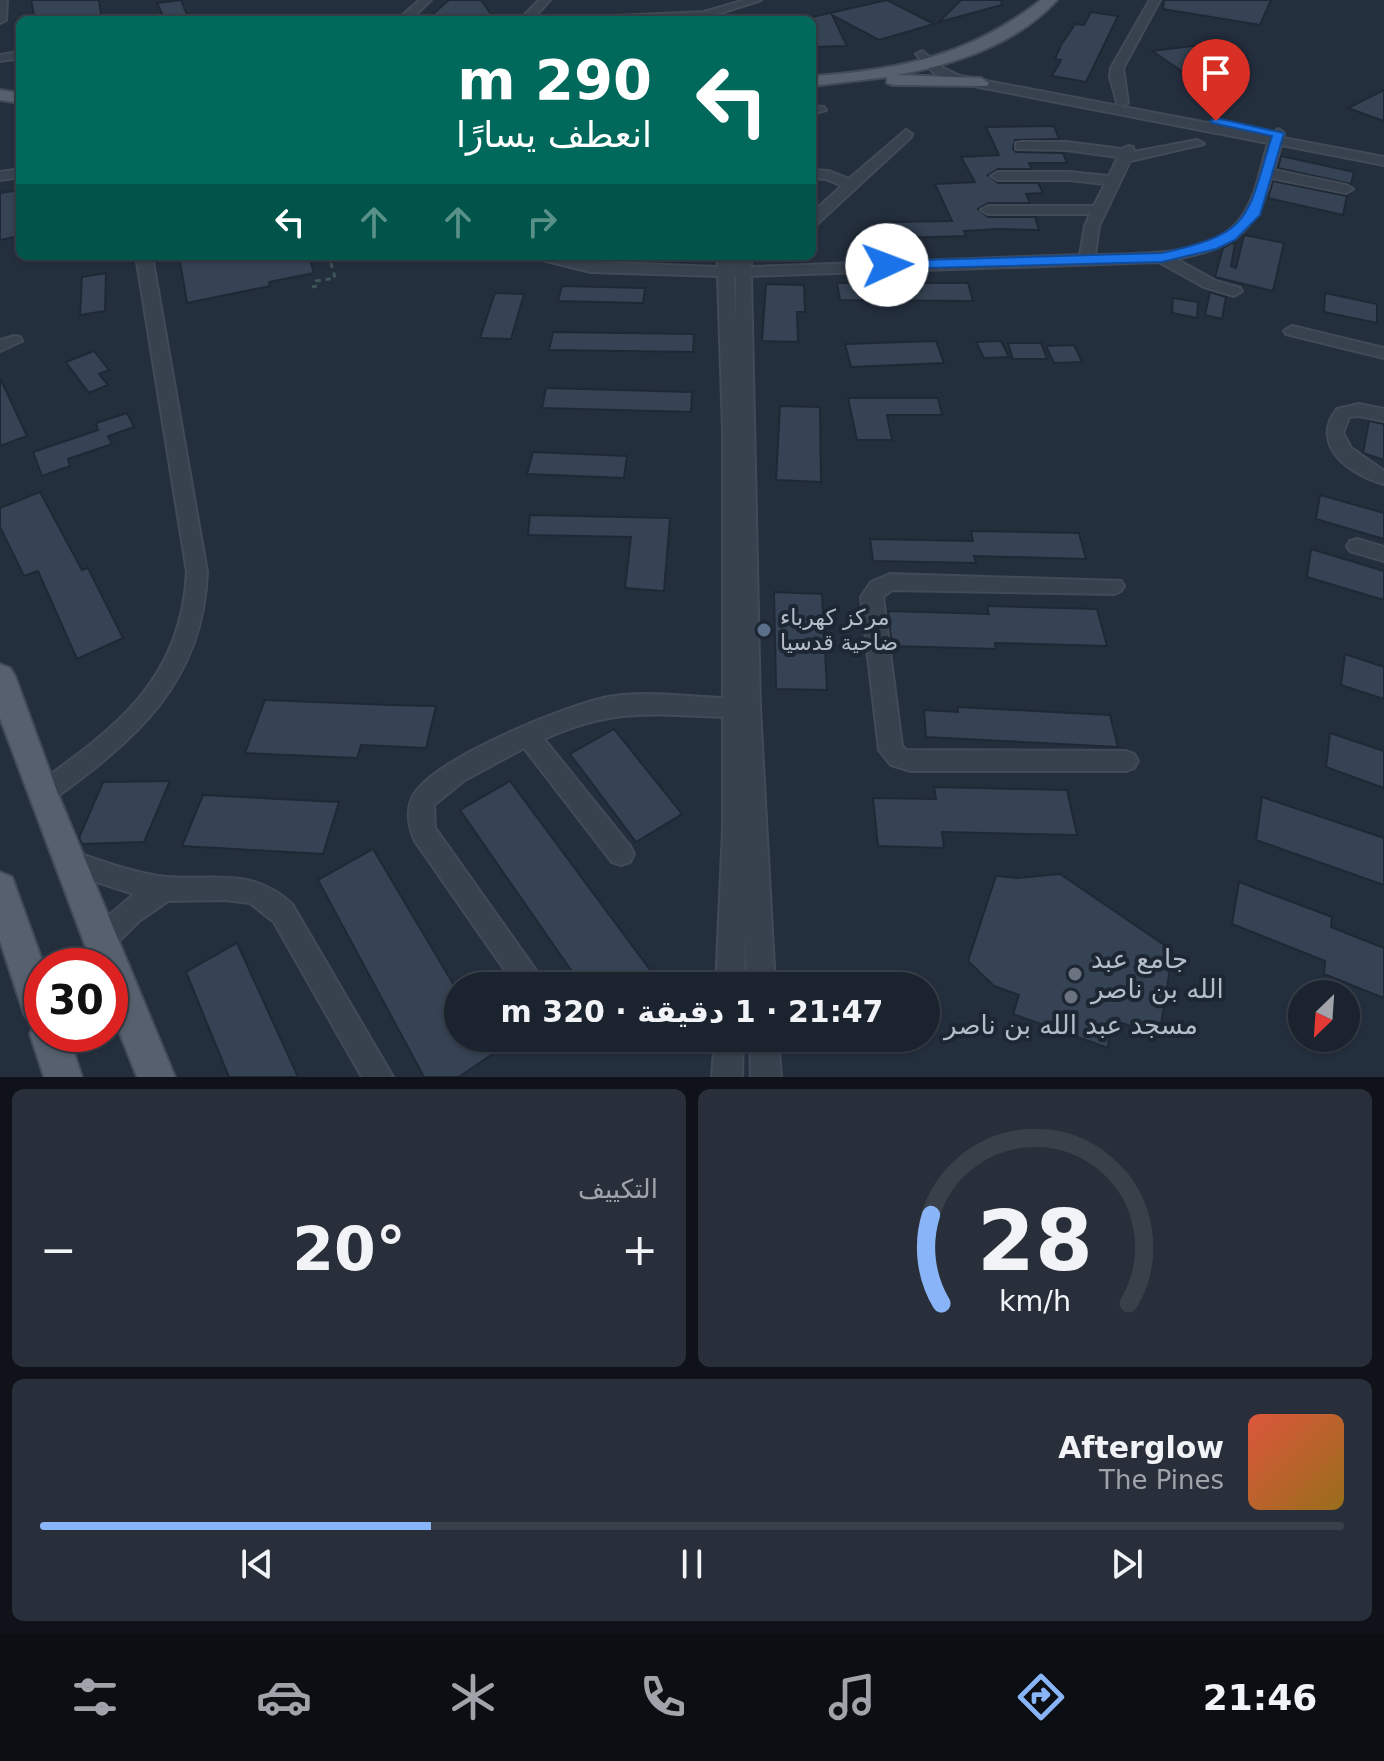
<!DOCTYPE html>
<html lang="ar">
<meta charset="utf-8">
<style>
body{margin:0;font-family:"DejaVu Sans",Cairo,sans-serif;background:#282f3a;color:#f1f3f6;direction:rtl;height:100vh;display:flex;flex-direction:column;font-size:30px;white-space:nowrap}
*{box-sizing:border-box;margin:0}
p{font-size:26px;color:#a0a4aa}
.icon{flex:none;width:44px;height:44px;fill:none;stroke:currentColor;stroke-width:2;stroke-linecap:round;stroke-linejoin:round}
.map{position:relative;height:1077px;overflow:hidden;direction:ltr}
.side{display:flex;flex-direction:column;gap:12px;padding:12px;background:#0f1319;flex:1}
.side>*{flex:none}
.hud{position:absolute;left:16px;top:16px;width:800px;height:244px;border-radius:12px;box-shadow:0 2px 6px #0004,0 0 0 2px #39404a;direction:rtl;background:#00695c;color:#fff;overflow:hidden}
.needle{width:52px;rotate:205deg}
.fabs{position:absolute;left:1288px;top:980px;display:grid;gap:16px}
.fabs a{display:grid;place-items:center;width:72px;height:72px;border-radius:50%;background:#1b232e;box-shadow:0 2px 6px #0004,0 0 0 2px #39404a;font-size:40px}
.speed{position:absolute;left:24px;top:948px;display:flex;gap:16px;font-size:40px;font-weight:700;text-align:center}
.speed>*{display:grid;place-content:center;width:104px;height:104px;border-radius:50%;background:#1b232e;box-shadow:0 2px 6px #0004,0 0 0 2px #39404a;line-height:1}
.speed .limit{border:12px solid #d22;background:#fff;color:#111}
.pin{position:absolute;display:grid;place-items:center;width:68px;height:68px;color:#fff;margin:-82px -34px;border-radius:50% 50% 50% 0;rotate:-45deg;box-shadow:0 0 8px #0007}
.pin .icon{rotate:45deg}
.me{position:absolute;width:88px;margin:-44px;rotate:88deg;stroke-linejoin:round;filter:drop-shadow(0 0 6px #0008)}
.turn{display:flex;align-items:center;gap:28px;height:168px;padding:0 32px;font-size:36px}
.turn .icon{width:104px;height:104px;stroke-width:2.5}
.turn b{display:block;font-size:56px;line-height:68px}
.lanes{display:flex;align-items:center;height:76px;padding:0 32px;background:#0003;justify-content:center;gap:40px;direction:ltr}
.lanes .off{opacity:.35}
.big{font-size:60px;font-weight:600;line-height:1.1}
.side .card{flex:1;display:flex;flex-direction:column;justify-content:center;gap:12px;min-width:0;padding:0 28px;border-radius:12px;background:#282f3a}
.side .dial{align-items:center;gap:0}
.dial svg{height:208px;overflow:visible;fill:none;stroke:#39404a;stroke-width:7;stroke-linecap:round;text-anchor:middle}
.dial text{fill:#f1f3f6;stroke:none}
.song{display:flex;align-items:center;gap:24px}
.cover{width:96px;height:96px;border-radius:12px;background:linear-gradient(135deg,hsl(10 70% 55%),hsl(40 70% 35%))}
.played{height:8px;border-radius:4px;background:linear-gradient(90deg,#8ab4f8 30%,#39404a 30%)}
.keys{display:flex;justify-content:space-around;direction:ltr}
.heat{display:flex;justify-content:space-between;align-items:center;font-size:44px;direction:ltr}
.side .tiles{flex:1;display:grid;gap:12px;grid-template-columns:1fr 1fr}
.card:last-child{grid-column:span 2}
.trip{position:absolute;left:444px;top:972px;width:496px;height:80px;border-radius:40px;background:#1b232e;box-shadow:0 2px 6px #0004,0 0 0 2px #39404a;font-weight:600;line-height:80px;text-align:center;direction:rtl}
.dock{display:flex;height:128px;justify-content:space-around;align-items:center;background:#0b0e12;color:#a0a4aa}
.dock .icon{width:56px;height:56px}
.dock .current{color:#8ab4f8}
.dock b{font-size:36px;color:#f1f3f6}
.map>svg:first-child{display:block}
</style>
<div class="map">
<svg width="1384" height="1077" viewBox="0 0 1384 1077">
<rect width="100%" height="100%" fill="#242f3e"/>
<g fill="#364354" stroke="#1f2835" stroke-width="2">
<polygon points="31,0 99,0 102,20 35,20"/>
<polygon points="181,0 189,20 165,20 157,3"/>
<polygon points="449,0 481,0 493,17 426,20"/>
<polygon points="887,0 934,24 879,40 832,15 847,46 812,47 812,17"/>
<polygon points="961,0 1001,0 1002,5 939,22"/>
<polygon points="1164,0 1271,0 1260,25 1163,9"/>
<polygon points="1091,12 1118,16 1086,82 1052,76 1061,60 1055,59 1061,45 1075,24 1084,25"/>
<polygon points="1200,45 1245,73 1195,80 1152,51"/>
<polygon points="1384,90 1384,121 1348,108"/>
<polygon points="1054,126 1059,139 1015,140 1013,149 1016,152 1063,153 1067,163 1029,163 1032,169 998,169 988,175 998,183 1038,183 1043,193 1026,194 1030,203 988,203 978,209 988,217 1035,217 1039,230 999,229 964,231 966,236 899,238 893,222 952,221 935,184 975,182 961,157 999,155 986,127"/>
<polygon points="1281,156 1354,172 1351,184 1278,168"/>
<polygon points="1273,181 1347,196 1343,215 1268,198"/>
<polygon points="20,190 20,236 0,240 0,193"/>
<polygon points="1244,235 1284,243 1273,291 1215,277 1223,248 1232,243 1235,244 1231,266 1236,268"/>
<polygon points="179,256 299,256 299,261 310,259 314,273 269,282 270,286 187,303"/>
<polygon points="106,273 105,311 80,315 82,277"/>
<polygon points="837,283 968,283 973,301 840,300"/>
<polygon points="766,284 804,285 805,312 797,312 798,342 762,341"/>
<polygon points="562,286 645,288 643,303 558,301"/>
<polygon points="1210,292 1226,297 1222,319 1205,315"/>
<polygon points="495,293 524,294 511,339 480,338"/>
<polygon points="1325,293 1377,304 1377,323 1324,312"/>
<polygon points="1173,298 1198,302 1197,318 1172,313"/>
<polygon points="553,332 694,334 693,352 549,350"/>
<polygon points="936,341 944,363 851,367 845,344"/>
<polygon points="1001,341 1009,357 984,358 976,342"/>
<polygon points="1008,343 1041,343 1047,359 1013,359"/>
<polygon points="1074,345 1082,362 1054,363 1046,346"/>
<polygon points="94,351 109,370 99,374 108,385 89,393 66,362"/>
<polygon points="0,378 27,436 0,446"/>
<polygon points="546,388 692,392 691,412 542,408"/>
<polygon points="848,398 938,398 942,415 887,415 892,440 857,440"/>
<polygon points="780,406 820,407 821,482 776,480"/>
<polygon points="127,413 134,427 108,436 112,444 68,459 70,466 42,476 33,452 98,430 96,423"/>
<polygon points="1369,421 1384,424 1384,460 1363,453"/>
<polygon points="533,452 627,456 624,478 527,474"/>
<polygon points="40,492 82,570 88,568 123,638 77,659 38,571 24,576 0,527 0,508"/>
<polygon points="1320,495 1384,513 1384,539 1316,519"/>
<polygon points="530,515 670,518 664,591 625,588 631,537 528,535"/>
<polygon points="971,531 1079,533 1086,559 974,556 976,563 873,561 870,539 973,541"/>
<polygon points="1311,549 1384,571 1384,600 1307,577"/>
<polygon points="774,592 822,594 827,690 776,689"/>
<polygon points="987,606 1097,609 1107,646 995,643 996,649 892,646 888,611 989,614"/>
<polygon points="1345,654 1384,667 1384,699 1341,685"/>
<polygon points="265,700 392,705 436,706 426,748 361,745 357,758 245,753"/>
<polygon points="957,707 1110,715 1118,747 926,737 924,710 958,712"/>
<polygon points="614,729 682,814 636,842 570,754"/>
<polygon points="1330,733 1384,751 1384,788 1326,767"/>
<polygon points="170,781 144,842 82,844 79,838 103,782"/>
<polygon points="510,781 662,986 582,986 460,810"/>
<polygon points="934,787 1067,790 1077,835 942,832 944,848 878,846 873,798 936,799"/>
<polygon points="203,795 339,802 323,854 182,846"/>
<polygon points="1262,797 1384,838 1384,885 1256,840"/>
<polygon points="373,849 458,992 458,1038 485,1038 494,1053 459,1077 424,1077 318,880"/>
<polygon points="1060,874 1173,951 1159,1036 1111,1019 1108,1048 1013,1014 1019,995 994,986 968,961 996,876 1017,878"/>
<polygon points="1239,882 1332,917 1331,927 1384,948 1384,998 1324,974 1325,961 1232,924"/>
<polygon points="237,943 298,1077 229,1077 186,972"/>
</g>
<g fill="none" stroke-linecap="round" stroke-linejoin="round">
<g stroke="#414a57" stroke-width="4">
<g id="minor">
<polygon points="0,0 7,0 6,20 0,23"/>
<polygon points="420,0 431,0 410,20 397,20"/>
<polygon points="539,0 550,0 532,20 520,20"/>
<polygon points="745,0 761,0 705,18 587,20 593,17 704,12"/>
<polygon points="1150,0 1160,0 1123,68 1128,103 1118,106 1110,77 1111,68"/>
<path d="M 922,51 L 943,68 L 960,76 L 1271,135 L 1278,129 L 1284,133 L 1283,138 L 1384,157 L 1384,165 L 1281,145 L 1274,170 L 1346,185 L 1353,189 L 1346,193 L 1271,178 C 1256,234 1231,248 1176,259 L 1216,281 L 1240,288 L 1242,291 L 1234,296 L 1204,287 L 1159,262 L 751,276 L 760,708 L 775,986 L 747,986 L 745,936 L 744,986 L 716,986 L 723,830 L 723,717 C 650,714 613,708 544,739 L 630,846 L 634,854 L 630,862 L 621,865 L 612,862 L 524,748 L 465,780 L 434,805 L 435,828 L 547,986 L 516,986 L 415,841 C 407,823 405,806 417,790 C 445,755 564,706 608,697 C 645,690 686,697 723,698 L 723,432 L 718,276 L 591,272 L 538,259 L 535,256 L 563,256 L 591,262 L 718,267 L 717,256 L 733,256 L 733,267 L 735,256 L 751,256 L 751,267 L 1080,255 L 1085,226 L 1090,214 L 988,214 L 981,210 L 988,206 L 1094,206 L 1105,184 L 1069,180 L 998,180 L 991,176 L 998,172 L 1069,172 L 1109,176 L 1118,157 L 1066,150 L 1016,149 L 1016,143 L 1021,142 L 1066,142 L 1122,149 L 1128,146 L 1133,147 L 1134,152 L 1197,140 L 1204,144 L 1130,161 L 1099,226 L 1095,255 C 1140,253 1211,259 1241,218 C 1256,198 1261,167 1268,143 L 953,82 L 935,74 L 916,54 ZM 734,276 L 736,276 L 736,322 Z"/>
<polygon points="20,52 20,58 0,61 0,55"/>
<polygon points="812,106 824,107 826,110 812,114"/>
<polygon points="906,130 912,134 911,137 817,224 812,225 812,213 842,186 826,179 812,178 812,170 829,171 849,179"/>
<polygon points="20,169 20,177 0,180 0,172"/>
<path d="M 136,256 L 152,256 L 207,572 C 203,683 135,740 51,801 L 42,805 L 33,801 L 30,794 L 33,787 C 116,728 181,681 187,572 Z"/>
<polygon points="1292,326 1384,348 1384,358 1286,334 1284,331"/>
<polygon points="14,336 20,337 22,341 0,351 0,340"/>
<path d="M 1359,404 L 1384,409 L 1384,421 L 1359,416 L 1349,417 L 1343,433 L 1351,448 L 1384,471 L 1384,484 C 1350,475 1309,445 1337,409 Z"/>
<polygon points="1357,539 1384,547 1384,561 1350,551 1347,546 1350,541"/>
<polygon points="890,574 1121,581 1124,586 1121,591 1114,594 892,590 883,597 902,746 906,750 1126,751 1134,754 1138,761 1134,768 1126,771 911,771 891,765 879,750 861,597 871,582"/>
<path d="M 69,850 C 98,860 128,871 158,876 C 211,883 247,864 292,904 L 393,1077 L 362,1077 L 274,922 L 250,903 L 225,900 L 168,901 L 139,921 L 111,949 L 101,953 L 91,949 L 88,940 L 91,931 L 134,894 L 60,870 L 56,862 L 60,854 Z"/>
<polygon points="715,1038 743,1038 742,1077 712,1077"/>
<polygon points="750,1038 778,1038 781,1077 751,1077"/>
</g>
</g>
<g stroke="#414a57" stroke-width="4">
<g id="major">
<path d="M 1041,0 L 1057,0 C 1017,44 953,65 897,75 L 981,78 L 989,83 L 987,86 L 893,85 L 887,83 L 887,77 L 812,86 L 812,76 C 900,70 971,55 1041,0 Z"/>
<polygon points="0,90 20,93 20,103 0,100"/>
<polygon points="0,664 10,668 15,676 58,794 175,1077 137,1077 110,1008 110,966 93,966 0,718"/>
<polygon points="0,872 12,877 44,966 42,1034 68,1034 82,1077 44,1077 30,1034 33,1028 24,1014 0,941"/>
</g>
</g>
<polyline stroke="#3f5557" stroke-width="3" stroke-dasharray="5 5" stroke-linecap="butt" points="312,287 317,286 316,281 335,278 329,256"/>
<use href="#minor" fill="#38414e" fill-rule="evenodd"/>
<use href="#major" fill="#56606e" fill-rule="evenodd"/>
</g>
<path fill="#1a73e8" stroke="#114b97" stroke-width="2" d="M 1216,118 L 1284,133 L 1260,215 L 1235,240 L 1216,249 L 1162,262 L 887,269 L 880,265 L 887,261 L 1162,253 C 1253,233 1246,219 1272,136 L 1212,123 L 1210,121 Z"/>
<circle fill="#5c6f8a" stroke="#1d2633" stroke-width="3" cx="764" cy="630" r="8"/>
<g fill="#6b7280" stroke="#1d2633" stroke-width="3">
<circle cx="1075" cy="974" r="8"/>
<circle cx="1071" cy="997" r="8"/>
</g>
<g text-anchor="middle" stroke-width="8" stroke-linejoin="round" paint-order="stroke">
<g font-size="22" fill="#b4bcc9" stroke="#1d2633" text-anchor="start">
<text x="780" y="625">مركز كهرباء<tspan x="780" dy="25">ضاحية قدسيا</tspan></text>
</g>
<g font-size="26" fill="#b4bcc9" stroke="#1d2633" text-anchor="start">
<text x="1091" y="968">جامع عبد<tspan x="1091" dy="30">الله بن ناصر</tspan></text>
<text x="1071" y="1034" text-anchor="middle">مسجد عبد الله بن ناصر</text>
</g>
</g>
</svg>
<div class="fabs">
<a><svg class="needle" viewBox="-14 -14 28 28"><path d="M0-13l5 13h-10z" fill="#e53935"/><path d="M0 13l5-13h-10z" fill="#a0a4aa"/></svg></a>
</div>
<div class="speed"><div class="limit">30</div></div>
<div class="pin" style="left:1216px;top:121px;background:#d93025"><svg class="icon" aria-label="arrive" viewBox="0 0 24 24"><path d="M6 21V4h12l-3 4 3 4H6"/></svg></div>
<svg class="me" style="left:887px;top:265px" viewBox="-20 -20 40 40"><circle r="19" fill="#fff"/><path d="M0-13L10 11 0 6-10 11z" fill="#1a73e8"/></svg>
<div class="trip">21:47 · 1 دقيقة · 320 m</div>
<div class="hud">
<div class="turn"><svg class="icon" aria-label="left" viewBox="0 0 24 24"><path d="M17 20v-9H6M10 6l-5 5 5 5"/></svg><div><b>290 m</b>انعطف يسارًا</div></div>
<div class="lanes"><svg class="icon" aria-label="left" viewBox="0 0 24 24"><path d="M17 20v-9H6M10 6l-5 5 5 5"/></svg><svg class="icon off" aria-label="ahead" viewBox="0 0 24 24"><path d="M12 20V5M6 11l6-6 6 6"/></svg><svg class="icon off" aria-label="ahead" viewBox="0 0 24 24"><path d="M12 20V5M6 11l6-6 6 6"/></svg><svg class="icon off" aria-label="right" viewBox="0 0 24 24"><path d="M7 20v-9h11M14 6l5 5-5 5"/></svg></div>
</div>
</div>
<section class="side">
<div class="tiles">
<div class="card dial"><svg viewBox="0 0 100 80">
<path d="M14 69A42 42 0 1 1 86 69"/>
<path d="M14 69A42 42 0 0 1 10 35" stroke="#8ab4f8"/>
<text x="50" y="56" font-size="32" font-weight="700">28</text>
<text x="50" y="72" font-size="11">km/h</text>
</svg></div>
<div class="card"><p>التكييف</p>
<div class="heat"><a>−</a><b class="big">20°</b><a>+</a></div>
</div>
<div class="card">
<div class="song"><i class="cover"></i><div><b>Afterglow</b><p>The Pines</p></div></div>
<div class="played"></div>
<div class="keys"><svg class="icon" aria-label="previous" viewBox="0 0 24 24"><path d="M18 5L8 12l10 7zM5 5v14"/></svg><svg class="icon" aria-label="pause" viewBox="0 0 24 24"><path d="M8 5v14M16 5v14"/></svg><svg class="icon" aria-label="next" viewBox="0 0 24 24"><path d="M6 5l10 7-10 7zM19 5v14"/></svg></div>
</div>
</div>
</section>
<nav class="dock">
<b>21:46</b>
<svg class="icon current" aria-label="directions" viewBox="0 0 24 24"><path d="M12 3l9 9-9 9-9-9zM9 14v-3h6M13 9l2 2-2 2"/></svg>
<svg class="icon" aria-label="music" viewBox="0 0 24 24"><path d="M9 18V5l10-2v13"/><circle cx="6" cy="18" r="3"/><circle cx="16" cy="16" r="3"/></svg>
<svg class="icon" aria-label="phone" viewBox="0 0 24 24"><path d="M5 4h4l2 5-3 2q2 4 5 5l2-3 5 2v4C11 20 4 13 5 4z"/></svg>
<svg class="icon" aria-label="climate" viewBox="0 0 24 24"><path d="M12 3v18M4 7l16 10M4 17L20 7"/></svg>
<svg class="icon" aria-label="car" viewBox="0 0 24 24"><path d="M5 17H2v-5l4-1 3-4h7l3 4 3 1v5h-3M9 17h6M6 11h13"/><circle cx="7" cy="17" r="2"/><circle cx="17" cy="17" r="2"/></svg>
<svg class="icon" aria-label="filters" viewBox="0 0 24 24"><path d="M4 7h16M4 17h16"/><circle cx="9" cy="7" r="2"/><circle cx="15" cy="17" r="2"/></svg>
</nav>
